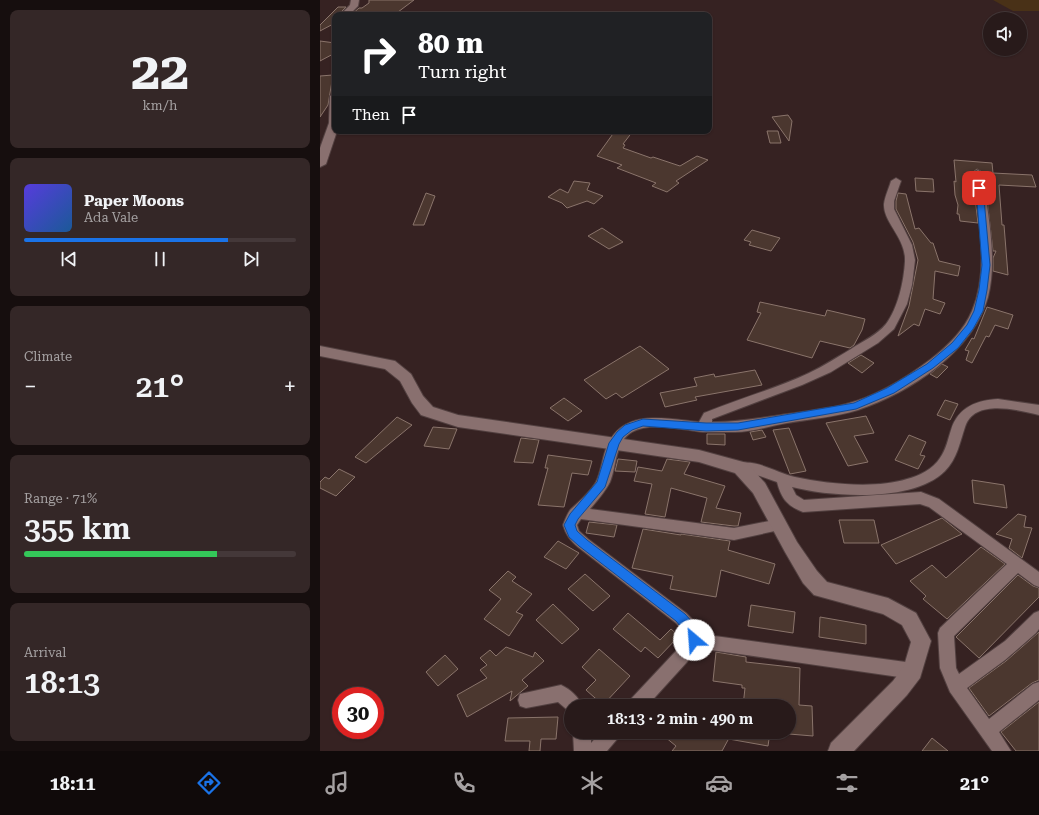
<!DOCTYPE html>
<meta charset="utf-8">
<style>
body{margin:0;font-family:"Roboto Serif",serif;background:#342727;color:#f1f3f6;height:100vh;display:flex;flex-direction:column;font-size:15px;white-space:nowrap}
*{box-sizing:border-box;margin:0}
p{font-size:13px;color:#a5a1a2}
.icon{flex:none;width:22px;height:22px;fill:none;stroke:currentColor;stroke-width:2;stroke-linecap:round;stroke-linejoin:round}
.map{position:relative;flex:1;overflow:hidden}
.side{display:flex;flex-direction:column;gap:10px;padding:10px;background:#160e0e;width:320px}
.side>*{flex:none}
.banner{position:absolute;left:12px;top:12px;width:380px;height:122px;border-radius:8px;box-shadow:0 1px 3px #0004,0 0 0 1px #443839;background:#202124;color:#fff;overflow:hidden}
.buttons{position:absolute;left:663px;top:12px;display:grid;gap:8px}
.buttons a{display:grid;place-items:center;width:44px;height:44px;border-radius:50%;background:#281a1a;box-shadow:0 1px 3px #0004,0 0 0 1px #443839;font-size:20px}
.speed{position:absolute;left:12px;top:687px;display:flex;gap:8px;font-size:20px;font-weight:700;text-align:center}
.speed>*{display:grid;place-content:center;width:52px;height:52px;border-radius:50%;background:#281a1a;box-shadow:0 1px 3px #0004,0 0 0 1px #443839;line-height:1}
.speed .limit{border:6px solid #d22;background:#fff;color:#111}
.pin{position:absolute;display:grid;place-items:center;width:34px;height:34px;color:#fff;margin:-17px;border-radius:8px;box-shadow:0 2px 6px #0006}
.me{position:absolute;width:44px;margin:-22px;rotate:333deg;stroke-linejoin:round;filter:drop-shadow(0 0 3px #0008)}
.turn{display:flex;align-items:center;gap:14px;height:84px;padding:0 20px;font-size:18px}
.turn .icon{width:52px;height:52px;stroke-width:2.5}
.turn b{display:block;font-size:28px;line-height:34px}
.then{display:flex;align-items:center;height:38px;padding:0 20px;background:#0003;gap:8px;font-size:15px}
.big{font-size:30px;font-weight:600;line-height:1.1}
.side .tile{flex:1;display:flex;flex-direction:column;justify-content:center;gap:6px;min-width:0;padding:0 14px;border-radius:8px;background:#342727}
.side .dial{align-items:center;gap:0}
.dial b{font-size:52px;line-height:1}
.song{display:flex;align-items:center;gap:12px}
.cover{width:48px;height:48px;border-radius:6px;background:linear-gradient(135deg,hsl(250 70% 55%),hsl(210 70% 35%))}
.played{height:4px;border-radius:2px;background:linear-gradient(90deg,#1a73e8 75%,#443839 75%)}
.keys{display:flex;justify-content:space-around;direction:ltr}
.heat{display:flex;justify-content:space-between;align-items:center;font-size:22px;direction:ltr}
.charge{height:6px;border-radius:3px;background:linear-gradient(90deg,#34c759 71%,#443839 0)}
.trip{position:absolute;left:244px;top:699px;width:232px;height:40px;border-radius:20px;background:#281a1a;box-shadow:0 1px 3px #0004,0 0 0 1px #443839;font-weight:600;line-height:40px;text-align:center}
.menu{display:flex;height:64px;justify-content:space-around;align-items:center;background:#100a0a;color:#a5a1a2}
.menu .icon{width:28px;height:28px}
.menu .active{color:#1a73e8}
.menu b{font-size:18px;color:#f1f3f6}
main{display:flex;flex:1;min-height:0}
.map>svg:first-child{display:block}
</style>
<main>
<section class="side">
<div class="tile dial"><b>22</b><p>km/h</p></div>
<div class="tile">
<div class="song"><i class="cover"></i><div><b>Paper Moons</b><p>Ada Vale</p></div></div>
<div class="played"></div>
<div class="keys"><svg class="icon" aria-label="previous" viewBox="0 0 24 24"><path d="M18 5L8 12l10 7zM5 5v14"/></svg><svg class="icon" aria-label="pause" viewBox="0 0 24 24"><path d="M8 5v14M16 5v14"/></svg><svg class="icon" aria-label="next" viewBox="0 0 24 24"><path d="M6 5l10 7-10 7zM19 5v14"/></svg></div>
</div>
<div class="tile"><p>Climate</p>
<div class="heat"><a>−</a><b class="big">21°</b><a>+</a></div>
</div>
<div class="tile"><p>Range · 71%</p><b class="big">355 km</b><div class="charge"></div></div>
<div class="tile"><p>Arrival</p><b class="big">18:13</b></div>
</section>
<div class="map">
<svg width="719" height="751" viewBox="0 0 719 751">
<rect width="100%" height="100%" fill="#362222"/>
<polygon fill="#493117" points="673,0 719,0 719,11 693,11"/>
<g fill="#4b372f" stroke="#8a746b">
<polygon points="49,0 94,0 74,15 31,15 39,8 42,8 49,3"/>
<polygon points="18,7 26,7 18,15 15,15 15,23 0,31 0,25"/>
<polygon points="0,41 15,43 15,53 0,61"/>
<polygon points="13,75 8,105 0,117 0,76"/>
<polygon points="468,115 472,121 469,141 452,117"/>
<polygon points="295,131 313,131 303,144 305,145 303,148 331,158 333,157 360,166 377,156 388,160 356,181 359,183 347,192 332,186 336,183 297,168 302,165 277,156"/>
<polygon points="447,131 458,131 461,143 450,143"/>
<polygon points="634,160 672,163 673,173 712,175 716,187 679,185 682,225 684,225 688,275 673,271 673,258 676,251 673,251 664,173 657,169 652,173 658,223 640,221 639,214 637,214 638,205 635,195 634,181 636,182"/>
<polygon points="595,178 613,179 614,192 596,191"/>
<polygon points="254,181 270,183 267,190 283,196 274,204 267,201 247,208 242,203 228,197 240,189 248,193"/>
<polygon points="106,193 115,196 104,225 93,225"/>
<polygon points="578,193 586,194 595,229 599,228 611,243 613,243 619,261 640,266 638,276 615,271 613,299 625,303 620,314 605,309 599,326 594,324 578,336 589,306 598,260 593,242 576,209 576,201"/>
<polygon points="282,228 303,242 289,249 268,236"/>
<polygon points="432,230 460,238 451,251 429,245 431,242 424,240"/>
<polygon points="440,302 505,316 507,310 545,319 542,330 534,345 530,348 500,341 492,358 427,340 441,313 437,312"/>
<polygon points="667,307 693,315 688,329 675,325 669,337 666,336 652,363 646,360 649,351 645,350 652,338 654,339"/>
<polygon points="320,346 349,369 302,398 296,393 286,399 264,380"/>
<polygon points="541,355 554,363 542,373 528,363"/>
<polygon points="622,364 628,367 617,378 610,374"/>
<polygon points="435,370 442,385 375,397 377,400 345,407 340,393 377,386 374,378 394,374 395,377"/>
<polygon points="244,398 262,411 248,421 230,408"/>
<polygon points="625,400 638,404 630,420 617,415"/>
<polygon points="546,416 554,433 534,436 548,462 528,466 506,423"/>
<polygon points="77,417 92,425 46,463 35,457"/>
<polygon points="113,427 137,429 129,449 104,446"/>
<polygon points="469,428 486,471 470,474 453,430"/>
<polygon points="442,430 446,437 433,440 430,432"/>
<polygon points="387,434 405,434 405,445 387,444"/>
<polygon points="589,435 606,442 600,455 605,456 598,469 575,460"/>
<polygon points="201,438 219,440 213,463 194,462"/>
<polygon points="228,455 272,461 268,475 252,473 244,507 218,505 228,468 225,468"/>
<polygon points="298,459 317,461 315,472 295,471"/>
<polygon points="347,459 370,462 364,474 405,486 396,508 421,513 418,526 414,526 381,522 387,498 351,488 345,517 325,514 332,484 314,481 318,467 342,471"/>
<polygon points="19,469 35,477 16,496 0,488 0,482 5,477 9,479"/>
<polygon points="652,480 684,485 687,508 654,503"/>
<polygon points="698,514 706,516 704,527 712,528 702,558 689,548 692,539 676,534"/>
<polygon points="622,518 642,534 576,564 561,545"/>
<polygon points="519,520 554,520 559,543 524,543"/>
<polygon points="269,522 297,525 294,537 266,533"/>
<polygon points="323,529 361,535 361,534 410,541 408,550 455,564 449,584 401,570 396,597 350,589 353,576 312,568"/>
<polygon points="238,541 259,553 246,569 224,557"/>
<polygon points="661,547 685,564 627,619 603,599 606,596 590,581 612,565 626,578"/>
<polygon points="188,571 196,577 192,581 212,594 196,612 203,615 189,636 164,619 181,599 169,590"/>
<polygon points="265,574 290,596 273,611 248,589"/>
<polygon points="698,575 713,586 719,588 719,597 659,658 636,637"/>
<polygon points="233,604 259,629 242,644 216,620"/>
<polygon points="431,605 475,612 473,633 428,626"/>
<polygon points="308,613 340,640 351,629 359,636 338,658 325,647 321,652 293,629"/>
<polygon points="500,617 546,625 546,644 499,637"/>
<polygon points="719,632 719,680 712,683 669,716 649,688 686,661"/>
<polygon points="186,647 213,657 215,652 224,661 202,680 208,686 190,701 192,691 147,717 137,695 167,678 160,670 167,665 160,658 170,650 176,656"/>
<polygon points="279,649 310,676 283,705 266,690 276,680 262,667"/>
<polygon points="396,652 426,657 426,662 480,668 479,705 492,706 493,736 469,734 469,706 423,706 425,688 422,688 422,685 393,681"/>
<polygon points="125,655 138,669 118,686 106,672"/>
<polygon points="719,702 719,751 696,751 681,732"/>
<polygon points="238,717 236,739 221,739 220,751 209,751 210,741 185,741 188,718"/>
<polygon points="339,732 392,732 400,736 400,732 450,732 448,746 403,738 408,740 402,751 352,751 356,746"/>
<polygon points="612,738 628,751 602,751"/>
</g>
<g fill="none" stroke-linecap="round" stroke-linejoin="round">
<g stroke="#524040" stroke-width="2">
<g id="minor">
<path d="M 658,170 L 663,173 C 667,213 678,258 668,297 C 653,352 589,393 538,410 C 515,417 491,419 467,423 C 450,426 432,432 415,432 C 404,432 394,432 383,432 C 364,430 330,421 312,432 C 295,442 297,465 290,482 C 285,492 277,501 270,509 L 414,528 L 459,519 L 464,521 L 466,525 L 464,529 L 414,540 L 261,519 L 257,525 L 259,531 L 268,539 L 366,613 L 377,624 L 380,634 L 593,663 L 599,665 L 601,671 L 599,677 L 593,679 L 377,648 L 367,662 L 327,706 L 308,706 L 310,700 L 355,652 L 365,638 L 364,632 L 356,623 L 258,547 C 250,540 246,535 243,525 C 245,520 248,512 251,509 C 260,501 270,492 276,482 C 282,470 282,456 288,444 C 305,408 347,419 379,422 L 384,413 C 418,399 455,389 489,373 C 504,366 517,357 531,349 C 543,341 557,335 566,324 C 578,308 584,281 585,261 C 586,238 563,222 564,204 C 565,196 569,188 571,181 L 576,178 L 581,181 L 574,201 L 574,209 L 592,245 L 595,260 L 592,285 L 587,304 L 574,329 L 558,343 L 511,372 L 482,385 L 392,419 L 392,422 C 418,422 440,418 467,414 C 487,411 507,409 526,404 C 557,396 586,378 611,359 C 628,346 644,330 652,311 C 670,269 658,217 653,173 Z"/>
<path d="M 678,399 L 719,405 L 719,415 C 698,410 654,398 645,427 C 640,442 637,459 625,471 C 593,503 512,497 472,487 L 476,495 L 484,500 L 601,492 L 619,499 L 719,572 L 719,587 L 714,585 L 698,573 L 634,636 L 636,668 L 639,674 L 685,641 L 714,613 L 719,611 L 719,629 L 716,633 L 685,660 L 647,688 L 669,719 L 713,684 L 719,682 L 719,700 L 679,732 L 691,751 L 672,751 L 630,692 L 620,668 L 618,633 L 620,628 L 687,564 L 609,507 L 600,504 L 483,512 C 467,506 461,498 457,482 L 440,476 L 416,472 L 414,468 L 416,464 C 436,458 456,473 475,477 C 507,484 556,489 587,479 C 599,476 613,469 620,458 C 626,450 628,439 631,430 C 638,407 657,400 678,399 Z"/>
<path d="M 241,685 C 250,689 259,697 262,706 L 251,706 L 251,713 L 238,702 L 206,708 L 200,706 L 198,700 L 200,694 Z"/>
<polygon points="253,732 271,732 271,743 281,732 301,732 298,738 287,751 254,751"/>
</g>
</g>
<g stroke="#524040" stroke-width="2">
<g id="tertiary">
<polygon points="31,0 39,0 38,6 29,15 20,15 30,5"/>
<polygon points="15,93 15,131 17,131 6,164 0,167 0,148 9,123 10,96"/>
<polygon points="0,346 75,361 91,374 103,396 113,407 138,415 379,450 427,463 445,483 477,542 497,571 507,582 568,598 596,613 611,641 600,678 587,695 534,751 508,751 511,743 573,681 584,666 591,642 582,625 563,614 494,595 483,583 465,552 433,493 415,473 379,462 138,427 101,415 92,403 80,381 65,369 0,356"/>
</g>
</g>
<use href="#minor" fill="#89706f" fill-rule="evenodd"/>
<use href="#tertiary" fill="#89706f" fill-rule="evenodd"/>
</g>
<polygon fill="#1a73e8" stroke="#114b97" points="659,186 663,188 670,265 667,290 663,311 653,329 638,348 613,368 574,393 536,409 418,430 386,431 323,426 312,430 303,437 299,444 285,487 258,519 255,525 257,531 267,540 365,614 375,625 379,640 378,643 374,645 369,643 365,632 356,621 259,546 249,537 244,525 250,514 277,482 289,443 297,432 305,425 323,419 386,423 418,423 534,403 567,388 607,364 632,343 647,325 654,311 659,290 662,265 656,188"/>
</svg>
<div class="buttons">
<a><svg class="icon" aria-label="sound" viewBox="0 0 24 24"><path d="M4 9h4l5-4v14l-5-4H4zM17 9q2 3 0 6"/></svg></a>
</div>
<div class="speed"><div class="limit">30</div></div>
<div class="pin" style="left:659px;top:188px;background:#d93025"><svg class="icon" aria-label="arrive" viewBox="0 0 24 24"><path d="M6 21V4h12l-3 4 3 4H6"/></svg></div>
<svg class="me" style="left:374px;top:640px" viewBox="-20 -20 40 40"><circle r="19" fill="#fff"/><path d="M0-13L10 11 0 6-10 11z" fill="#1a73e8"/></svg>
<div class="trip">18:13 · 2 min · 490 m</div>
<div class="banner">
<div class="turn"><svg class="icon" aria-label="right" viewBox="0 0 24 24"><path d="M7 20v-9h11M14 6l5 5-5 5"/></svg><div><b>80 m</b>Turn right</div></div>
<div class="then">Then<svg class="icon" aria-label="arrive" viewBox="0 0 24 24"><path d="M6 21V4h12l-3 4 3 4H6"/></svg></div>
</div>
</div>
</main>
<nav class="menu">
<b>18:11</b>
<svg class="icon active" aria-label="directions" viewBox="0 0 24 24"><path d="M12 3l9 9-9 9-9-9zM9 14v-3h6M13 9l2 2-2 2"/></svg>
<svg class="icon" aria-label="music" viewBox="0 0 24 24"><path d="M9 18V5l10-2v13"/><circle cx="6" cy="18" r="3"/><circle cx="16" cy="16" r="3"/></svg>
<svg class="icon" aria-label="phone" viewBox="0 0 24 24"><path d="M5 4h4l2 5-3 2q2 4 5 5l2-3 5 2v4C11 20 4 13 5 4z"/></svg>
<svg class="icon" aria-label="climate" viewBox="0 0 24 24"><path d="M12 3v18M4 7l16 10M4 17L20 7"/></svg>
<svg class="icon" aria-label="car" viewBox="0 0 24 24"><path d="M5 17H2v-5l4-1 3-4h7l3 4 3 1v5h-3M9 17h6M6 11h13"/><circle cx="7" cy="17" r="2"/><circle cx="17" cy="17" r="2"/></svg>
<svg class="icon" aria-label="filters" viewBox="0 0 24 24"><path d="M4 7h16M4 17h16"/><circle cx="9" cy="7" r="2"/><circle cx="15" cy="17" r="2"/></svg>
<b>21°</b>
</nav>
